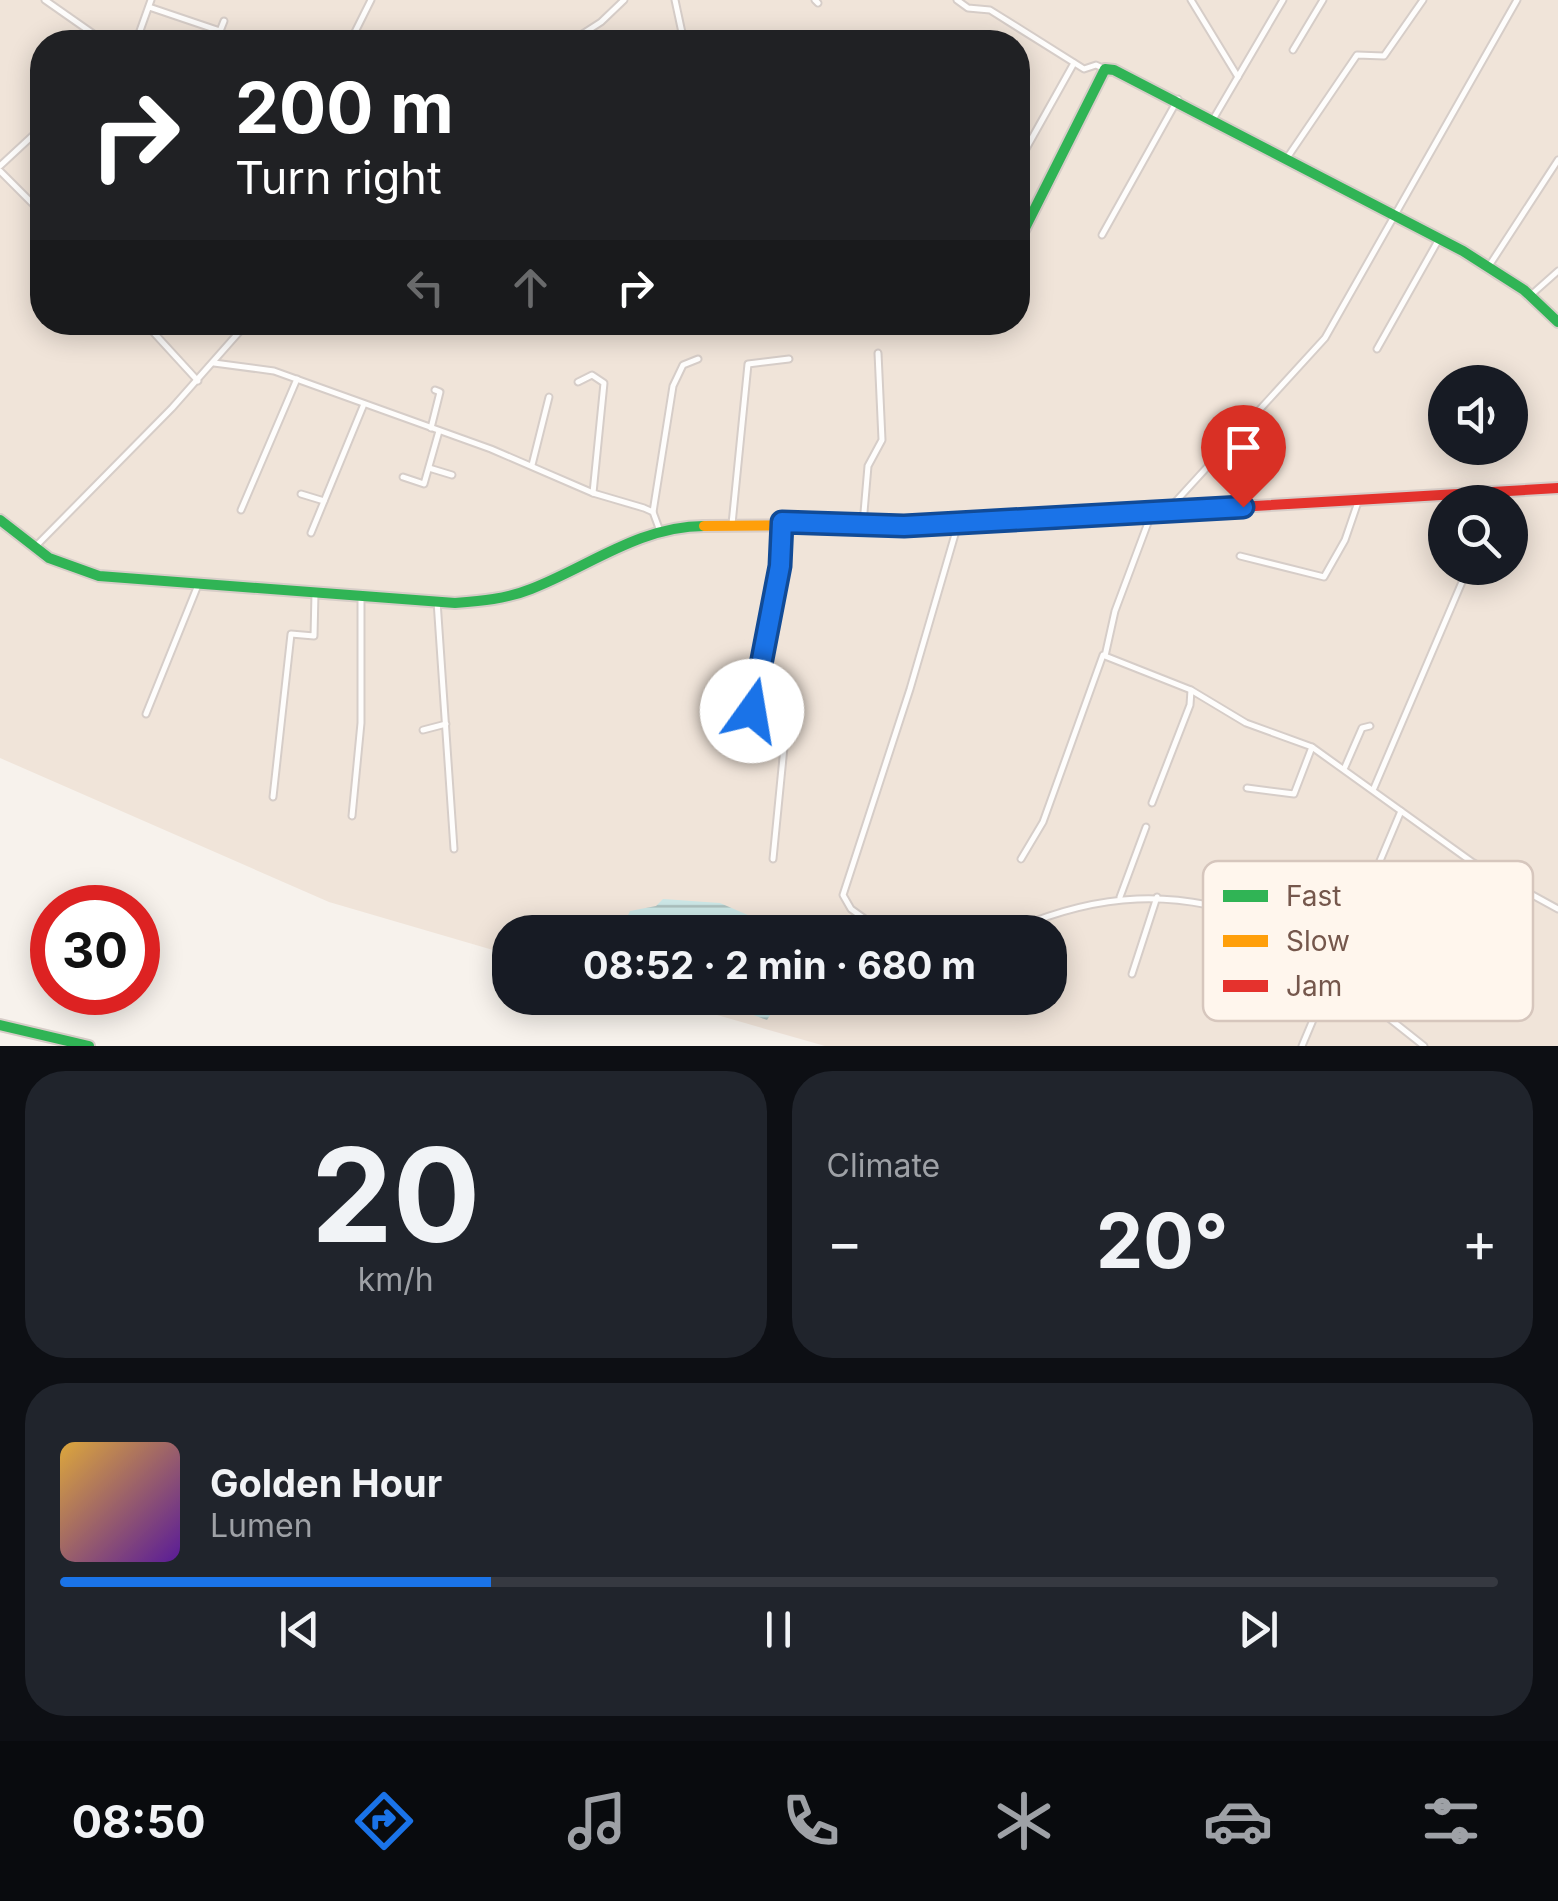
<!DOCTYPE html>
<meta charset="utf-8">
<style>
body{margin:0;font-family:Inter,sans-serif;background:#20242c;color:#f1f3f6;height:100vh;display:flex;flex-direction:column;font-size:38px;white-space:nowrap}
*{box-sizing:border-box;margin:0}
p{font-size:32px;color:#9ea1a6}
.icon{flex:none;width:55px;height:55px;fill:none;stroke:currentColor;stroke-width:2;stroke-linecap:round;stroke-linejoin:round}
.map{position:relative;height:1046px;overflow:hidden}
.side{display:flex;flex-direction:column;gap:25px;padding:25px;background:#0d0f14;flex:1}
.side>*{flex:none}
.guide{position:absolute;left:30px;top:30px;width:1000px;height:305px;border-radius:40px;box-shadow:0 5px 25px #0003;background:#202124;color:#fff;overflow:hidden}
.buttons{position:absolute;left:1428px;top:365px;display:grid;gap:20px}
.buttons a{display:grid;place-items:center;width:100px;height:100px;border-radius:50%;background:#171b24;box-shadow:0 5px 25px #0003;font-size:50px}
.speed{position:absolute;left:30px;top:885px;display:flex;gap:20px;font-size:50px;font-weight:700;text-align:center}
.speed>*{display:grid;place-content:center;width:130px;height:130px;border-radius:50%;background:#171b24;box-shadow:0 5px 25px #0003;line-height:1}
.speed .limit{border:15px solid #d22;background:#fff;color:#111}
.pin{position:absolute;display:grid;place-items:center;width:85px;height:85px;color:#fff;margin:-102px -42px;border-radius:50% 50% 50% 0;rotate:-45deg;box-shadow:0 0 10px #0007}
.pin .icon{rotate:45deg}
.me{position:absolute;width:110px;margin:-55px;rotate:13deg;stroke-linejoin:round;filter:drop-shadow(0 0 8px #0008)}
.turn{display:flex;align-items:center;gap:35px;height:210px;padding:0 40px;font-size:45px}
.turn .icon{width:130px;height:130px;stroke-width:2.5}
.turn b{display:block;font-size:70px;line-height:85px}
.lanes{display:flex;align-items:center;height:95px;padding:0 40px;background:#0003;justify-content:center;gap:50px;direction:ltr}
.lanes .off{opacity:.35}
.big{font-size:75px;font-weight:700;line-height:1.1}
.side .card{flex:1;display:flex;flex-direction:column;justify-content:center;gap:15px;min-width:0;padding:0 35px;border-radius:40px;background:#20242c}
.side .dial{align-items:center;gap:0}
.dial b{font-size:130px;line-height:1}
.song{display:flex;align-items:center;gap:30px}
.cover{width:120px;height:120px;border-radius:15px;background:linear-gradient(135deg,hsl(40 70% 55%),hsl(270 70% 35%))}
.played{height:10px;border-radius:5px;background:linear-gradient(90deg,#1a73e8 30%,#363941 30%)}
.keys{display:flex;justify-content:space-around;direction:ltr}
.heat{display:flex;justify-content:space-between;align-items:center;font-size:55px;direction:ltr}
.side .tiles{flex:1;display:grid;gap:25px;grid-template-columns:1fr 1fr}
.card:last-child{grid-column:span 2}
.trip{position:absolute;left:492px;top:915px;width:575px;height:100px;border-radius:40px;background:#171b24;box-shadow:0 5px 25px #0003;font-weight:700;line-height:100px;text-align:center}
.tabs{display:flex;height:160px;justify-content:space-around;align-items:center;background:#090b0e;color:#9ea1a6}
.tabs .icon{width:70px;height:70px}
.tabs .on{color:#1a73e8}
.tabs b{font-size:45px;color:#f1f3f6}
.map>svg:first-child{display:block}
</style>
<div class="map">
<svg width="1558" height="1046" viewBox="0 0 1558 1046">
<defs>
<pattern id="water-rules" width="6" height="5" patternUnits="userSpaceOnUse" patternTransform="scale(2.5)"><rect width="6" height="5" fill="#cde8e7"/><path d="M0 2.5h6" fill="none" stroke="#abbfbd"/></pattern>
</defs>
<rect width="100%" height="100%" fill="#f7f2ec"/>
<path fill="#f0e4d9" fill-rule="evenodd" d="M 0,0 L 1558,0 L 1558,1046 L 825,1046 L 658,998 L 1050,998 L 1050,932 L 510,932 L 510,955 L 329,902 L 0,758 ZM 42,42 L 1018,42 L 1018,322 L 42,322 ZM 1445,382 L 1510,382 L 1510,448 L 1445,448 ZM 1445,502 L 1510,502 L 1510,568 L 1445,568 Z"/>
<g fill="url(#water-rules)">
<polygon points="663,899 720,903 787,932 627,932 624,923 630,911 656,906"/>
<polygon points="727,998 781,998 767,1020 729,1006"/>
</g>
<g fill="none" stroke-linecap="round" stroke-linejoin="round">
<g stroke="#d6cdc8" stroke-width="9">
<g id="street">
<polyline points="45,0 105,42"/>
<polyline points="675,0 684,42"/>
<polyline points="815,0 818,3"/>
<polyline points="957,0 968,8 990,10 1084,69 1096,65 1105,69"/>
<polyline points="1191,0 1238,77"/>
<polyline points="149,7 220,31 224,21"/>
<polyline points="136,42 151,0"/>
<polyline points="350,42 371,0"/>
<polyline points="570,42 601,22 624,0"/>
<polyline points="1293,50 1323,0"/>
<polyline points="1215,116 1283,0"/>
<polyline points="1289,155 1357,55 1384,56 1423,0"/>
<polyline points="1018,163 1074,63"/>
<polyline points="0,166 42,127"/>
<polyline points="0,171 42,213"/>
<polyline points="1102,235 1178,99"/>
<polyline points="1489,266 1558,160"/>
<polyline points="1531,295 1558,271"/>
<polyline points="144,322 198,381"/>
<polyline points="1377,349 1439,239"/>
<polyline points="214,363 274,371 491,449 593,493 644,508 653,512 660,531"/>
<polyline points="578,382 592,375 604,383 593,493"/>
<polyline points="431,428 440,392 435,390"/>
<polyline points="532,465 549,397"/>
<polyline points="429,468 452,475"/>
<polyline points="403,477 424,484 439,431"/>
<polyline points="301,494 324,501"/>
<polyline points="241,510 297,379"/>
<polyline points="1168,510 1325,338 1517,0"/>
<polyline points="653,512 673,386 683,365 698,359"/>
<polyline points="1152,512 1115,611 1105,656 1191,690 1246,723 1312,747 1472,862 1558,909"/>
<polyline points="732,524 748,364 789,359"/>
<polyline points="863,524 868,466 882,440 878,353"/>
<polyline points="311,533 364,404"/>
<polyline points="35,547 172,408 248,322"/>
<polyline points="1240,556 1324,577 1345,540 1358,502"/>
<polyline points="437,601 454,849"/>
<polyline points="146,714 198,585"/>
<polyline points="423,730 446,724"/>
<polyline points="1345,767 1362,728 1370,726"/>
<polyline points="1247,788 1294,794 1312,747"/>
<polyline points="1374,788 1468,568"/>
<polyline points="273,797 291,634 314,636 315,593"/>
<polyline points="1152,803 1190,705 1191,690"/>
<polyline points="352,816 361,723 361,597"/>
<polyline points="773,859 786,727 754,718 752,711 780,566 782,525"/>
<polyline points="1021,859 1043,822 1103,655"/>
<polyline points="1120,897 1146,827"/>
<polyline points="1269,923 1287,889"/>
<polyline points="883,932 851,909 843,895 910,689 958,524"/>
<path d="M 1008,932 C 1098,892 1176,887 1269,923 L 1424,1046"/>
<polyline points="1132,974 1157,897"/>
<polyline points="1473,977 1514,889"/>
<polyline points="1302,1046 1401,811"/>
</g>
</g>
<g stroke="#d7cdc8" stroke-width="14">
<g id="fast">
<polyline points="1018,242 1105,69 1114,70 1463,251 1524,290 1558,322"/>
<path d="M 0,520 L 49,558 L 99,576 L 455,603 C 481,601 506,599 531,589 C 588,567 640,526 704,526"/>
<polyline points="0,1025 89,1046"/>
</g>
</g>
<g stroke="#d7cdc8" stroke-width="14">
<polyline id="slow" points="704,526 958,524 1221,508"/>
</g>
<g stroke="#d7cdc8" stroke-width="14">
<polyline id="jam" points="1221,508 1558,488"/>
</g>
<use href="#street" stroke="#fefdfc" stroke-width="5"/>
<use href="#fast" stroke="#30b455" stroke-width="10"/>
<use href="#slow" stroke="#ff9f0a" stroke-width="10"/>
<use href="#jam" stroke="#e5322d" stroke-width="10"/>
</g>
<g fill="none" stroke-linecap="round" stroke-linejoin="round">
<g stroke="#114b97" stroke-width="25">
<polyline id="route" points="752,711 780,566 782,522 904,526 1243,507"/>
</g>
<use href="#route" stroke="#1a73e8" stroke-width="18"/>
</g>
<rect x="1203" y="861" width="330" height="160" rx="15" fill="#fff6ed" stroke="#d6c6bd" stroke-width="2.5"/>
<rect x="1223" y="890" width="45" height="12" fill="#30b455"/>
<rect x="1223" y="935" width="45" height="12" fill="#ff9f0a"/>
<rect x="1223" y="980" width="45" height="12" fill="#e5322d"/>
<g font-size="28" fill="#75574c">
<text x="1286" y="906">Fast</text>
<text x="1286" y="951">Slow</text>
<text x="1286" y="996">Jam</text>
</g>
</svg>
<div class="buttons">
<a><svg class="icon" aria-label="sound" viewBox="0 0 24 24"><path d="M4 9h4l5-4v14l-5-4H4zM17 9q2 3 0 6"/></svg></a>
<a><svg class="icon" aria-label="search" viewBox="0 0 24 24"><circle cx="10" cy="10" r="6"/><path d="M15 15l6 6"/></svg></a>
</div>
<div class="speed"><div class="limit">30</div></div>
<div class="pin" style="left:1243px;top:507px;background:#d93025"><svg class="icon" aria-label="arrive" viewBox="0 0 24 24"><path d="M6 21V4h12l-3 4 3 4H6"/></svg></div>
<svg class="me" style="left:752px;top:711px" viewBox="-20 -20 40 40"><circle r="19" fill="#fff"/><path d="M0-13L10 11 0 6-10 11z" fill="#1a73e8"/></svg>
<div class="trip">08:52 · 2 min · 680 m</div>
<div class="guide">
<div class="turn"><svg class="icon" aria-label="right" viewBox="0 0 24 24"><path d="M7 20v-9h11M14 6l5 5-5 5"/></svg><div><b>200 m</b>Turn right</div></div>
<div class="lanes"><svg class="icon off" aria-label="left" viewBox="0 0 24 24"><path d="M17 20v-9H6M10 6l-5 5 5 5"/></svg><svg class="icon off" aria-label="ahead" viewBox="0 0 24 24"><path d="M12 20V5M6 11l6-6 6 6"/></svg><svg class="icon" aria-label="right" viewBox="0 0 24 24"><path d="M7 20v-9h11M14 6l5 5-5 5"/></svg></div>
</div>
</div>
<section class="side">
<div class="tiles">
<div class="card dial"><b>20</b><p>km/h</p></div>
<div class="card"><p>Climate</p>
<div class="heat"><a>−</a><b class="big">20°</b><a>+</a></div>
</div>
<div class="card">
<div class="song"><i class="cover"></i><div><b>Golden Hour</b><p>Lumen</p></div></div>
<div class="played"></div>
<div class="keys"><svg class="icon" aria-label="previous" viewBox="0 0 24 24"><path d="M18 5L8 12l10 7zM5 5v14"/></svg><svg class="icon" aria-label="pause" viewBox="0 0 24 24"><path d="M8 5v14M16 5v14"/></svg><svg class="icon" aria-label="next" viewBox="0 0 24 24"><path d="M6 5l10 7-10 7zM19 5v14"/></svg></div>
</div>
</div>
</section>
<nav class="tabs">
<b>08:50</b>
<svg class="icon on" aria-label="directions" viewBox="0 0 24 24"><path d="M12 3l9 9-9 9-9-9zM9 14v-3h6M13 9l2 2-2 2"/></svg>
<svg class="icon" aria-label="music" viewBox="0 0 24 24"><path d="M9 18V5l10-2v13"/><circle cx="6" cy="18" r="3"/><circle cx="16" cy="16" r="3"/></svg>
<svg class="icon" aria-label="phone" viewBox="0 0 24 24"><path d="M5 4h4l2 5-3 2q2 4 5 5l2-3 5 2v4C11 20 4 13 5 4z"/></svg>
<svg class="icon" aria-label="climate" viewBox="0 0 24 24"><path d="M12 3v18M4 7l16 10M4 17L20 7"/></svg>
<svg class="icon" aria-label="car" viewBox="0 0 24 24"><path d="M5 17H2v-5l4-1 3-4h7l3 4 3 1v5h-3M9 17h6M6 11h13"/><circle cx="7" cy="17" r="2"/><circle cx="17" cy="17" r="2"/></svg>
<svg class="icon" aria-label="filters" viewBox="0 0 24 24"><path d="M4 7h16M4 17h16"/><circle cx="9" cy="7" r="2"/><circle cx="15" cy="17" r="2"/></svg>
</nav>
